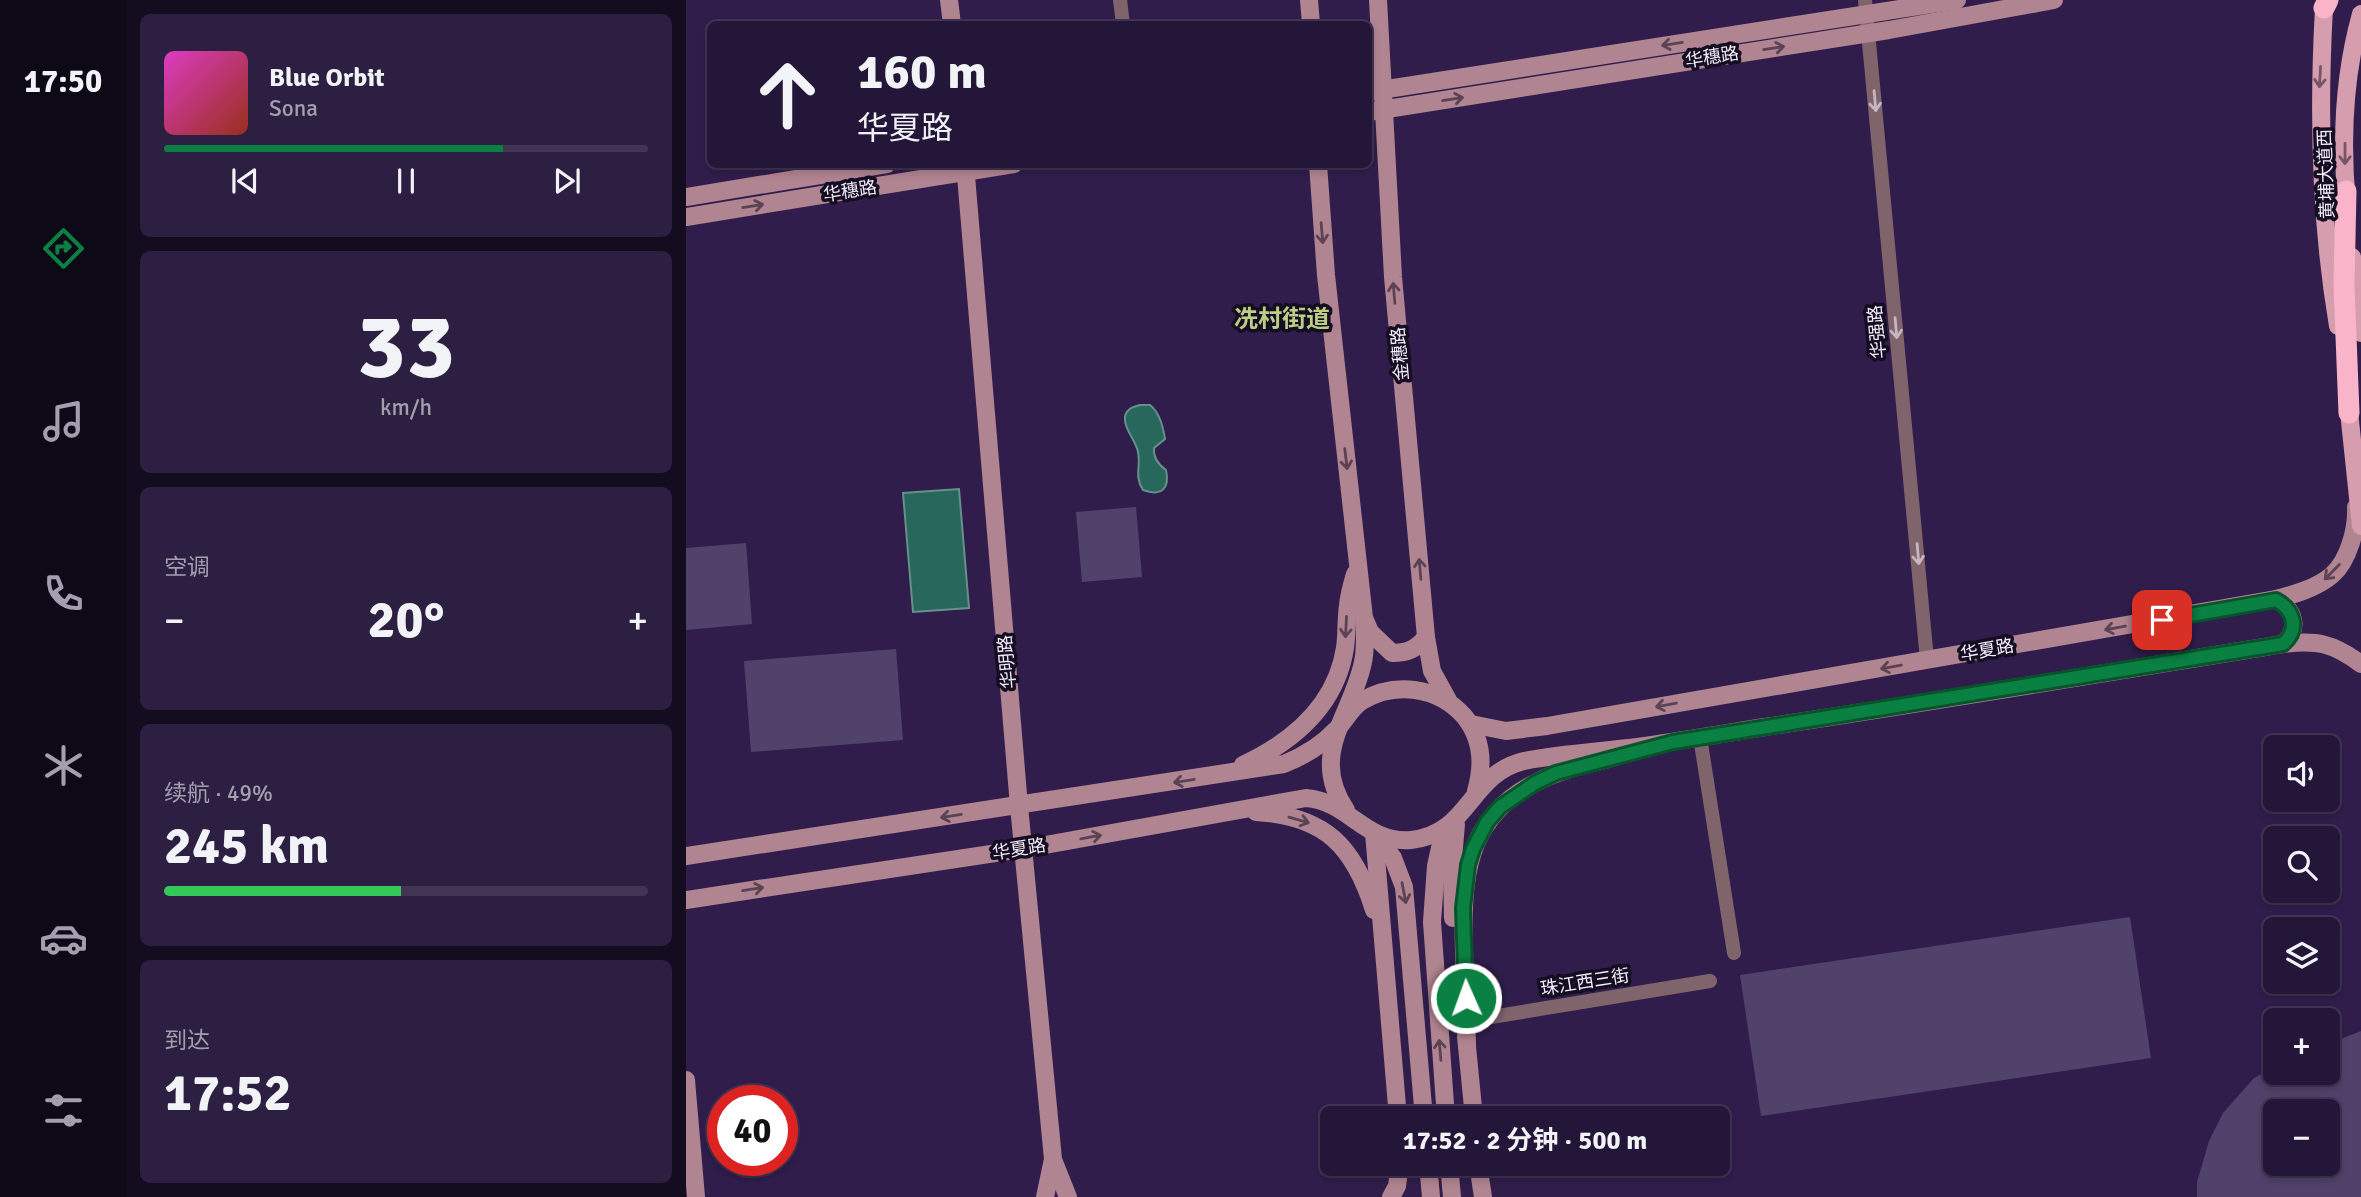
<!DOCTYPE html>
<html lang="zh">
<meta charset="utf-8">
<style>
body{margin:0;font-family:Signika,"Noto Sans SC",sans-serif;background:#2c1f41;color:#f1f3f6;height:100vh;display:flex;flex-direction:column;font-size:26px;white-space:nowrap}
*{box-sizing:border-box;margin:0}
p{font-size:23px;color:#a39fae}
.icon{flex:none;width:38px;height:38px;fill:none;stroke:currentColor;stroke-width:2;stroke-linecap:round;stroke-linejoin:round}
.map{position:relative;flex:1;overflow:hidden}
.panel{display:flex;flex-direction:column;gap:14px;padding:14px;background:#140c1f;width:560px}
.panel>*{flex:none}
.top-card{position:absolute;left:21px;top:21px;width:665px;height:147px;border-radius:10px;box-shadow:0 4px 10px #0003,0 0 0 2px #413553;background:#241639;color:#f1f3f6;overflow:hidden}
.fabs{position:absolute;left:1577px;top:735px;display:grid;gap:14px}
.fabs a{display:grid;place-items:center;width:77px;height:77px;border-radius:10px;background:#241639;box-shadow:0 4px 10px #0003,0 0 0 2px #413553;font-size:35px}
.speed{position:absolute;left:21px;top:1085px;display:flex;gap:14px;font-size:35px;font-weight:700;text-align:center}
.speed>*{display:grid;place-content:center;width:91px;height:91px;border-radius:50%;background:#241639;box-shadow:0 4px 10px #0003,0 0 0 2px #413553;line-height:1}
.speed .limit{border:10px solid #d22;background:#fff;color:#111}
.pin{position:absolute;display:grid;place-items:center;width:60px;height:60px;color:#fff;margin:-30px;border-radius:14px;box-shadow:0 4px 10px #0006}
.me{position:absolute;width:77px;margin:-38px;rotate:358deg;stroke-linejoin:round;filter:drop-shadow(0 0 5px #0008)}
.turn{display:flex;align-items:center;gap:24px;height:147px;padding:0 35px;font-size:32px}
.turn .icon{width:91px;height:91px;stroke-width:2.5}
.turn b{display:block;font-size:49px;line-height:60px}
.big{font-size:52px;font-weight:700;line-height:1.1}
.panel .card{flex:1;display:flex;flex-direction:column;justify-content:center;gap:10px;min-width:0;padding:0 24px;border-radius:10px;background:#2c1f41}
.panel .dial{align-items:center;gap:0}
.dial b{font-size:91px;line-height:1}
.song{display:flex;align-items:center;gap:21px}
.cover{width:84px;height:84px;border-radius:10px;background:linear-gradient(135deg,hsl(310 70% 55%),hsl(10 70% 35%))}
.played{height:7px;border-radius:4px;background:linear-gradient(90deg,#0b8043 70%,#413553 70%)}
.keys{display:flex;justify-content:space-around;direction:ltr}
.heat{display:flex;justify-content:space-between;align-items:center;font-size:38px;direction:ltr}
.charge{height:10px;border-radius:5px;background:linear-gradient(90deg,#34c759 49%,#413553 0)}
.trip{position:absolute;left:634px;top:1106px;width:410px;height:70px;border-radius:10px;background:#241639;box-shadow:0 4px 10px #0003,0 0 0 2px #413553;font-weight:700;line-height:70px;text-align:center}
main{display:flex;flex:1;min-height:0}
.tabs{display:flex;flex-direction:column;width:126px;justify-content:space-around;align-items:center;background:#0e0917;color:#a39fae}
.tabs .icon{width:49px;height:49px}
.tabs .current{color:#0b8043}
.tabs b{font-size:32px;color:#f1f3f6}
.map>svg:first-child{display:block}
</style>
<main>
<nav class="tabs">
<b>17:50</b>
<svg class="icon current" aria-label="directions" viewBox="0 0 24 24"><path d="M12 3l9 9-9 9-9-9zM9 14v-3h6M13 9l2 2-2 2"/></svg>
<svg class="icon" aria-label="music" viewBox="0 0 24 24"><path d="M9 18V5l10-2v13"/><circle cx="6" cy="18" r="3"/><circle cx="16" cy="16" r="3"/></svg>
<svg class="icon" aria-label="phone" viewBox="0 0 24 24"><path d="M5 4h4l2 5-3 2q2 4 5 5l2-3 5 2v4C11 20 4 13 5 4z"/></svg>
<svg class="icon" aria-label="climate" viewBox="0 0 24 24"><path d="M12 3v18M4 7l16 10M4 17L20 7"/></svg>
<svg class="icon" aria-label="car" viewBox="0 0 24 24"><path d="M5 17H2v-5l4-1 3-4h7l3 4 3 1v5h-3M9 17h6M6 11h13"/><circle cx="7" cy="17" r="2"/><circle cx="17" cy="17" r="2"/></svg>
<svg class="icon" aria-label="filters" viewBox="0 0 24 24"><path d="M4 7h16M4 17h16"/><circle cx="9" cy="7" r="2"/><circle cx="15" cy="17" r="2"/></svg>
</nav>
<section class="panel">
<div class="card">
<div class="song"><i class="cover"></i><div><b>Blue Orbit</b><p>Sona</p></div></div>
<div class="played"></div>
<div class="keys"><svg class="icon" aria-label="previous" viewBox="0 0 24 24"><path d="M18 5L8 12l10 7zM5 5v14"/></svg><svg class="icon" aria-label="pause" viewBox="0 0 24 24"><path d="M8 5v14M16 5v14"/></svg><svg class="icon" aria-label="next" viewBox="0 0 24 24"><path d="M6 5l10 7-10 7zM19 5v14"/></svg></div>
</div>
<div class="card dial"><b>33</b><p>km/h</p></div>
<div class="card"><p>空调</p>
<div class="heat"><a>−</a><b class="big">20°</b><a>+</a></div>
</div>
<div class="card"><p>续航 · 49%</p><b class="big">245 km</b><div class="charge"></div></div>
<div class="card"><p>到达</p><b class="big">17:52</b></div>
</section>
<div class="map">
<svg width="1675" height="1197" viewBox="0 0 1675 1197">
<rect width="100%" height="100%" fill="#301d4c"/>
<g fill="#50426a" fill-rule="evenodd">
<polygon points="450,507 456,577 396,582 390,512"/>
<polygon points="60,543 66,624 0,630 0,548"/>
<polygon points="210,649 217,740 65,752 58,661"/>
<polygon points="1444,917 1465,1058 1075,1116 1054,975"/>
<path d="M 1675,1031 L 1675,1197 L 1511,1197 L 1511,1182 L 1523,1141 L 1537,1113 L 1568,1078 L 1589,1067 L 1589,1073 L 1642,1073 L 1642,1044 ZM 1589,1111 L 1642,1111 L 1642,1164 L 1589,1164 Z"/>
</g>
<g fill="#28675b" stroke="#65908b" stroke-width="2">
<path d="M 454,405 L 464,405 C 474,413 477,427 479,439 L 468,448 C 467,458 473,465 480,470 C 484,488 476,497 457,490 C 448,477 455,466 452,452 C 450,441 439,430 439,420 C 438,410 446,407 454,405 Z"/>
<polygon points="273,489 283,608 227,612 217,493"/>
</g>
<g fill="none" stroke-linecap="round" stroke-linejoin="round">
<g stroke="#80646c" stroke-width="14">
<polyline points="434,0 437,24"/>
<polyline points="1179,0 1241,660"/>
<polyline points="1014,737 1048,953"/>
<polyline points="781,1021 1024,981"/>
</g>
<g stroke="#b18491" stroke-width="18">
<polyline points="263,0 266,24"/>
<polyline points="623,0 625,24"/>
<polyline points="692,0 707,277 740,637 746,671 762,700"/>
<polyline points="682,92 1271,0"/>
<polyline points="682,112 1203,30 1368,0"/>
<polyline points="279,164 333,806 367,1159 359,1197"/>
<path d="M 632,164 L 640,275 L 678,618 C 679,632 680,648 677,662 C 666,716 622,754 660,810"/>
<polyline points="0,197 201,164"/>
<polyline points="0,217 328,164"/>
<path d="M 1590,599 C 1609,610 1614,629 1597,644"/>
<path d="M 679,620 L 684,632 L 706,653 C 721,653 731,649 740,637"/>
<path d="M 785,724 L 820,731 L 861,726 L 1590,599 C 1609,594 1631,588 1646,575 C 1663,560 1671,528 1670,507"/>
<path d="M 557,765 C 606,742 650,706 659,648 C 661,634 660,619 662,605 C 663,595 666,584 669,574"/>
<path d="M 570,812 C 639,816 668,846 688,910"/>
<polyline points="688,833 707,858 718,887 738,1118"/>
<polyline points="688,833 712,1118"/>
<path d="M 0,856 L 598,764 C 618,756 636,745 651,729 C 660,720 665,708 676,701 C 709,681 752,687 778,716 C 796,738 798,764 790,791"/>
<path d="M 0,900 L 337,849 L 620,798 C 663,801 679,844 725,840 C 784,834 783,774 838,761 C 872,754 908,752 943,748 C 989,742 1034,734 1079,727 C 1252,701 1425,672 1597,644 C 1631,640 1647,643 1675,664"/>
<polyline points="767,918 766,871 770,824"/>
<polyline points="780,1036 788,1118"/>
<path d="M 781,1046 C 780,1014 779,982 778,950 C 776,879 779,817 851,782 C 874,770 898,765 922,759"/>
<polyline points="0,1080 10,1197"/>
<polyline points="760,1118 746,922 750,866 754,848 767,826"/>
<polyline points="368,1162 382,1197"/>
<polyline points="742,1164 745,1197"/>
<polyline points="763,1164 766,1197"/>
<polyline points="792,1164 797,1197"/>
<polyline points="705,1197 711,1186 714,1164"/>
</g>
<g stroke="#d69dae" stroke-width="18">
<path d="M 1638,8 C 1632,115 1634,220 1652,326"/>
<path d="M 1661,205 C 1655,142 1658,75 1675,14"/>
<polyline points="1666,257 1675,333"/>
<polyline points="1662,402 1675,526"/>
</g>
<g stroke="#f9b4c9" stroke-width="21">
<polyline points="1638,8 1642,0"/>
<polyline points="1660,191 1658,285 1663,413"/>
</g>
</g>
<defs><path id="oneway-shaft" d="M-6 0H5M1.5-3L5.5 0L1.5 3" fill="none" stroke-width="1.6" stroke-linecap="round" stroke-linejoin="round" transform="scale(1.75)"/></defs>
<g stroke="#5b4354">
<use href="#oneway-shaft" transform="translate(986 44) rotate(171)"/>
<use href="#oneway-shaft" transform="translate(1088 48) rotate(-9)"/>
<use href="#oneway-shaft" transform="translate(767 99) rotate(-9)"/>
<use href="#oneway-shaft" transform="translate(67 206) rotate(-9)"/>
<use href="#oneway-shaft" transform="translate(636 233) rotate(85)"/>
<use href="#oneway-shaft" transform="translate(708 293) rotate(-95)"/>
<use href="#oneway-shaft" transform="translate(660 459) rotate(83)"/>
<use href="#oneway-shaft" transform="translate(734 569) rotate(-95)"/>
<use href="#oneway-shaft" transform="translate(1646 572) rotate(135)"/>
<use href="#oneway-shaft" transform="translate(660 627) rotate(93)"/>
<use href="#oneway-shaft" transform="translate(1429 628) rotate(170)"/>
<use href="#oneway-shaft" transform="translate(1205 667) rotate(170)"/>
<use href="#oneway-shaft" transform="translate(980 705) rotate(170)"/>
<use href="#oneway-shaft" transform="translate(498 781) rotate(171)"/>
<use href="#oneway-shaft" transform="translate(265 816) rotate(171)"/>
<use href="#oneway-shaft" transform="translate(613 820) rotate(16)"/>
<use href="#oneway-shaft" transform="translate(405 837) rotate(-10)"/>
<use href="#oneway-shaft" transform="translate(67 889) rotate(-9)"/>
<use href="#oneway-shaft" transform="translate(718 893) rotate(79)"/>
<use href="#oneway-shaft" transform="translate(754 1050) rotate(-95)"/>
</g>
<g stroke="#765568">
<use href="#oneway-shaft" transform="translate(1634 77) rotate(93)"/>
<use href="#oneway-shaft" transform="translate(1659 154) rotate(90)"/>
</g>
<g stroke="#c4b7c1">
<use href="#oneway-shaft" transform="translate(1189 101) rotate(85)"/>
<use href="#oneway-shaft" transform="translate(1210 328) rotate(85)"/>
<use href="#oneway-shaft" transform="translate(1232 554) rotate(85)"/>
</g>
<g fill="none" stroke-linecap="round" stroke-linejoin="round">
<g stroke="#07532c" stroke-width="18">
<path id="route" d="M 780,998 L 777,908 L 782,865 L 787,849 L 801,822 L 814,807 L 849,783 L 870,773 L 987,742 L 1597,644 C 1614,629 1608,610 1590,600 L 1476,620"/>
</g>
<use href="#route" stroke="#0b8043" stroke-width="12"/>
</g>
<g text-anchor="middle" stroke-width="7" stroke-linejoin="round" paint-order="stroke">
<g font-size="18" fill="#f2eefa" stroke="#150d22">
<text transform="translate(1026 57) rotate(-9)" y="6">华穗路</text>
<text transform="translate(1640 174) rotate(-92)" y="6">黄埔大道西</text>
<text transform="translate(164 191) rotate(-9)" y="6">华穗路</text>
<text transform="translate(1191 332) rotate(-95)" y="6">华强路</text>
<text transform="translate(714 354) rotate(-95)" y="6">金穗路</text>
<text transform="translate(1301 650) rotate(-10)" y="6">华夏路</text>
<text transform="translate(321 662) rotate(-95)" y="6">华明路</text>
<text transform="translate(333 849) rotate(-9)" y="6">华夏路</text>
<text transform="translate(899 982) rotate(-9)" y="6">珠江西三街</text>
</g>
<g font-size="24" font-weight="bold" fill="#bcce83" stroke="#150d22">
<text x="596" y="327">冼村街道</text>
</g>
</g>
</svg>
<div class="fabs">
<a><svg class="icon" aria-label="sound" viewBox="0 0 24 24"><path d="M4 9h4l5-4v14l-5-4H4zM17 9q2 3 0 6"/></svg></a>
<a><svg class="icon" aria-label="search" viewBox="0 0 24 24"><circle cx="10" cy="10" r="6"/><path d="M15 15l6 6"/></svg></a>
<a><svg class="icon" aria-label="layers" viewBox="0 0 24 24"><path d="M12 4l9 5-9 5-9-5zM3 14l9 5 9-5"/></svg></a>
<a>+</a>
<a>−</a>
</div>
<div class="speed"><div class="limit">40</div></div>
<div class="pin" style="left:1476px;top:620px;background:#d93025"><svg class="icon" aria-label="arrive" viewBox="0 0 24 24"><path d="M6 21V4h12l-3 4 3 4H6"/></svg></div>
<svg class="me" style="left:780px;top:998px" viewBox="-20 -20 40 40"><circle r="17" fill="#0b8043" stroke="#fff" stroke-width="3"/><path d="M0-11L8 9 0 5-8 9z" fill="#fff"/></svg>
<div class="trip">17:52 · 2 分钟 · 500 m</div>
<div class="top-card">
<div class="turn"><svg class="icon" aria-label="ahead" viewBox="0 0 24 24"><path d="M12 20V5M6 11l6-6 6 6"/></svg><div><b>160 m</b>华夏路</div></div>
</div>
</div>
</main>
